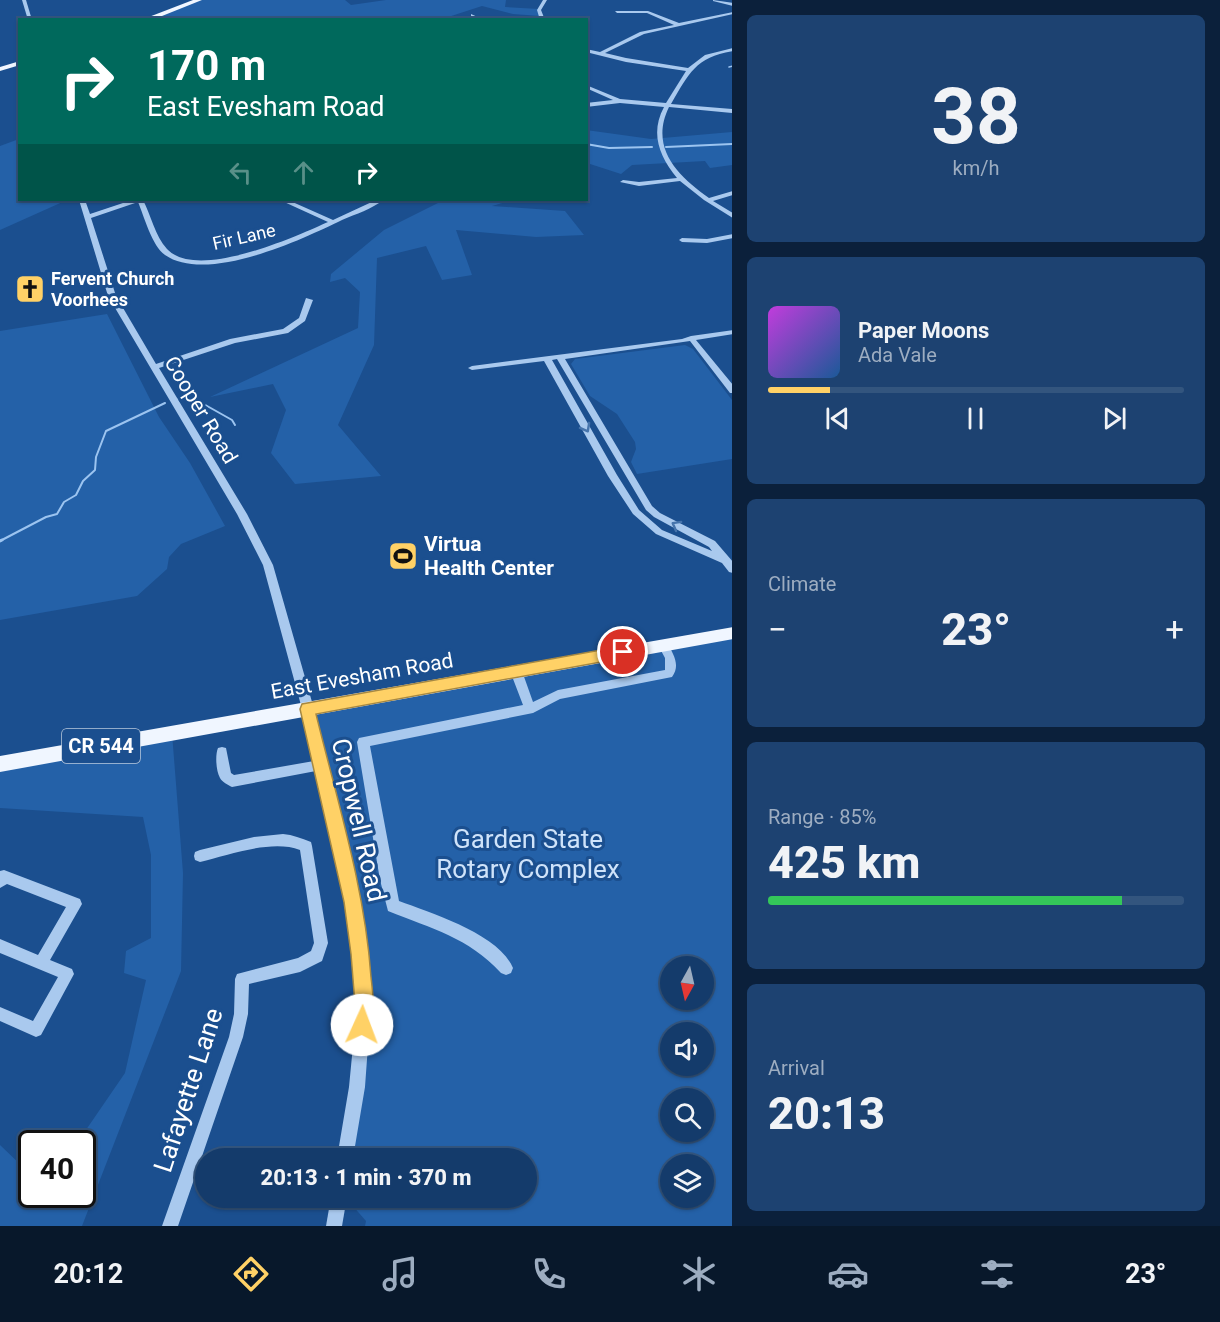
<!DOCTYPE html>
<meta charset="utf-8">
<style>
body{margin:0;font-family:Roboto,sans-serif;background:#1d4271;color:#f1f3f6;height:100vh;display:flex;flex-direction:column;font-size:22px;white-space:nowrap}
*{box-sizing:border-box;margin:0}
p{font-size:20px;color:#9dadc1}
.icon{flex:none;width:33px;height:33px;fill:none;stroke:currentColor;stroke-width:2;stroke-linecap:round;stroke-linejoin:round}
.map{position:relative;flex:1;overflow:hidden}
.sheet{display:flex;flex-direction:column;gap:15px;padding:15px;background:#0b203b;width:488px}
.sheet>*{flex:none}
.guide{position:absolute;left:18px;top:18px;width:570px;height:183px;border-radius:0px;box-shadow:0 2px 4px #0004,0 0 0 2px #33557e;background:#00695c;color:#fff;overflow:hidden}
.needle{width:39px;rotate:188deg}
.tools{position:absolute;left:660px;top:956px;display:grid;gap:12px}
.tools a{display:grid;place-items:center;width:54px;height:54px;border-radius:50%;background:#143b6b;box-shadow:0 2px 4px #0004,0 0 0 2px #33557e;font-size:30px}
.speed{position:absolute;left:18px;top:1130px;display:flex;gap:12px;font-size:30px;font-weight:700;text-align:center}
.speed>*{display:grid;place-content:center;width:78px;height:78px;border-radius:50%;background:#143b6b;box-shadow:0 2px 4px #0004,0 0 0 2px #33557e;line-height:1}
.speed .limit{border:3px solid #111;border-radius:9px;background:#fff;color:#111}
.pin{position:absolute;display:grid;place-items:center;width:51px;height:51px;color:#fff;margin:-26px;border:3px solid #fff;border-radius:50%;box-shadow:0 2px 6px #0007}
.me{position:absolute;width:66px;margin:-33px;rotate:2deg;stroke-linejoin:round;filter:drop-shadow(0 0 4px #0008)}
.turn{display:flex;align-items:center;gap:21px;height:126px;padding:0 30px;font-size:27px}
.turn .icon{width:78px;height:78px;stroke-width:2.5}
.turn b{display:block;font-size:42px;line-height:51px}
.lanes{display:flex;align-items:center;height:57px;padding:0 30px;background:#0003;justify-content:center;gap:30px;direction:ltr}
.lanes .off{opacity:.35}
.big{font-size:45px;font-weight:800;line-height:1.1}
.sheet .widget{flex:1;display:flex;flex-direction:column;justify-content:center;gap:9px;min-width:0;padding:0 21px;border-radius:9px;background:#1d4271}
.sheet .dial{align-items:center;gap:0}
.dial b{font-size:78px;line-height:1}
.song{display:flex;align-items:center;gap:18px}
.cover{width:72px;height:72px;border-radius:9px;background:linear-gradient(135deg,hsl(290 70% 55%),hsl(210 70% 35%))}
.played{height:6px;border-radius:3px;background:linear-gradient(90deg,#ffd166 15%,#33557e 15%)}
.keys{display:flex;justify-content:space-around;direction:ltr}
.heat{display:flex;justify-content:space-between;align-items:center;font-size:33px;direction:ltr}
.charge{height:9px;border-radius:4px;background:linear-gradient(90deg,#34c759 85%,#33557e 0)}
.trip{position:absolute;left:195px;top:1148px;width:342px;height:60px;border-radius:30px;background:#143b6b;box-shadow:0 2px 4px #0004,0 0 0 2px #33557e;font-weight:800;line-height:60px;text-align:center}
.menu{display:flex;height:96px;justify-content:space-around;align-items:center;background:#08182b;color:#9dadc1}
.menu .icon{width:42px;height:42px}
.menu .current{color:#ffd166}
.menu b{font-size:27px;color:#f1f3f6}
main{display:flex;flex:1;min-height:0}
.map>svg:first-child{display:block}
</style>
<main>
<div class="map">
<svg width="733" height="1226" viewBox="0 0 733 1226">
<rect width="100%" height="100%" fill="#1b4f8f"/>
<g fill="#2461a8" fill-rule="evenodd">
<polygon points="201,0 345,0 351,5 386,0 506,0 505,7 539,9 540,16 513,14 482,6 439,20 144,20"/>
<polygon points="586,130 651,139 732,132 732,165 710,168 705,161 632,165 621,174 587,163"/>
<polygon points="19,139 20,200 67,200 0,230 0,146"/>
<polygon points="444,200 513,200 492,206 565,211 584,235 536,237 456,230 472,275 442,280 426,246 377,258 374,345 338,425 381,476 295,484 271,453 286,410 273,384 210,397 358,328 360,292 345,278 330,282 331,274 384,230"/>
<polygon points="107,314 159,417 190,463 225,526 181,544 169,557 167,569 137,596 0,620 0,331"/>
<polygon points="685,345 693,349 732,400 732,459 637,474 631,462 636,449 635,442 617,414 590,396 571,364 575,359"/>
<path d="M 732,633 L 732,1226 L 365,1226 L 366,1221 L 345,1197 L 526,1197 L 526,1158 L 345,1158 L 357,1087 L 360,954 L 308,709 ZM 670,966 L 704,966 L 704,999 L 670,999 ZM 670,1032 L 704,1032 L 704,1065 L 670,1065 ZM 670,1098 L 704,1098 L 704,1131 L 670,1131 ZM 670,1164 L 704,1164 L 704,1197 L 670,1197 Z"/>
<polygon points="172,733 183,873 181,971 82,1226 0,1226 0,1145 24,1168 31,1168 32,1194 82,1194 82,1143 77,1143 125,1073 146,980 124,973 126,951 151,938 151,855 143,817 0,808 0,764"/>
</g>
<g fill="none" stroke-linecap="round" stroke-linejoin="round">
<polyline stroke="#9cc4f0" stroke-width="1.5" points="729,67 733,66"/>
<g stroke="#9cc4f0" stroke-width="2">
<polyline points="586,144 609,148 652,147"/>
<polyline points="666,147 733,144"/>
<polyline points="177,399 200,402 232,420 235,425"/>
<polyline points="0,541 46,517 57,514 64,502 76,495 83,481 95,470 96,457 106,431 165,403"/>
</g>
<polyline stroke="#9cc4f0" stroke-width="3" points="0,541 2,540"/>
<g fill="#a9c9ee" fill-rule="evenodd">
<polygon points="22,0 26,0 32,20 28,20"/>
<polygon points="543,0 547,0 541,10 545,20 540,20 537,10"/>
<polygon points="713,0 733,3 733,6 713,1"/>
<path d="M 615,11 L 648,11 L 679,23 L 733,12 L 733,14 L 644,34 L 605,53 L 626,58 L 688,68 L 705,55 L 733,48 L 733,51 C 696,57 689,73 671,104 L 733,109 L 733,113 L 669,107 C 649,148 678,176 709,198 L 733,191 L 733,195 L 713,201 L 733,213 L 733,218 L 704,200 L 680,181 L 639,186 L 620,182 L 623,180 L 639,182 L 677,178 C 659,156 650,133 664,107 L 620,103 L 586,107 L 586,103 L 613,100 L 586,88 L 586,85 L 620,99 L 666,103 L 686,71 L 626,62 L 586,52 L 586,49 L 600,52 L 640,32 L 674,25 L 647,13 L 617,13 Z"/>
<polygon points="471,14 484,20 478,20 471,16"/>
<path d="M 79,200 L 85,200 L 90,214 L 132,200 L 143,200 C 151,215 155,236 167,249 C 197,281 295,237 328,222 L 282,201 L 281,200 L 288,200 L 333,220 L 376,200 L 383,200 C 372,209 356,214 342,220 C 301,240 207,284 165,255 C 152,246 144,216 138,202 L 91,218 L 116,296 L 156,364 L 230,339 L 283,329 L 299,318 L 306,298 L 313,300 L 305,321 L 288,333 L 235,343 L 159,368 L 247,514 L 273,565 L 314,709 L 359,902 L 367,954 L 371,1004 L 365,1087 L 353,1158 L 337,1158 L 349,1087 L 357,1004 L 353,954 L 345,902 L 316,771 L 232,787 C 228,785 222,782 220,778 C 216,771 215,755 218,748 L 222,747 L 226,748 L 231,773 L 234,775 L 314,761 L 302,709 L 263,565 L 237,514 L 108,296 Z"/>
<polygon points="733,234 733,238 707,243 682,242 679,240 682,238 707,239"/>
<path d="M 733,330 L 733,334 L 696,340 L 733,385 L 733,393 L 730,393 L 690,341 L 565,359 L 652,506 L 660,513 L 715,541 L 733,562 L 733,573 L 729,572 L 722,563 L 656,534 L 633,514 L 608,476 L 544,361 L 472,370 L 468,368 L 472,366 L 682,339 L 691,336 ZM 557,359 L 646,510 L 654,517 L 709,547 L 712,551 L 662,530 L 639,510 L 617,475 L 552,360 Z"/>
<path d="M 663,641 L 667,642 C 673,654 681,665 672,677 L 560,699 L 533,713 L 370,746 L 399,901 C 431,913 499,934 513,968 L 511,973 L 506,975 L 501,973 C 468,937 432,929 388,911 L 380,880 L 357,742 L 359,738 L 523,705 L 510,671 L 512,668 L 516,666 L 520,668 L 522,671 L 533,702 L 558,690 L 665,670 L 665,658 L 658,645 L 659,642 Z"/>
<path d="M 283,834 C 293,835 301,838 311,842 L 312,846 L 328,943 L 322,961 L 300,972 L 249,984 L 248,1014 L 243,1037 L 178,1226 L 162,1226 L 229,1037 L 234,1014 L 235,979 L 237,974 L 298,958 L 311,951 L 314,943 L 300,850 C 272,839 229,855 200,862 L 195,860 L 194,856 L 195,852 L 200,850 L 254,837 Z"/>
<polygon points="4,870 80,899 82,904 50,960 72,969 74,974 41,1035 36,1037 0,1021 0,1007 33,1021 58,977 0,953 0,939 38,955 66,907 7,884 0,888 0,871"/>
<polygon points="331,1197 347,1197 342,1226 326,1226"/>
</g>
<g fill="#f0f6ff" fill-rule="evenodd">
<polygon points="193,0 202,0 152,20 141,20"/>
<polygon points="20,61 20,65 0,71 0,67"/>
<polygon points="733,627 733,639 0,772 0,756"/>
</g>
</g>
<defs><path id="oneway-chevron" d="M-2-3.5L2.5 0L-2 3.5" fill="none" stroke-width="1.6" stroke-linecap="round" stroke-linejoin="round" transform="scale(1.5)"/></defs>
<g stroke="#4674ac">
<use href="#oneway-chevron" transform="translate(586 428) rotate(61)"/>
<use href="#oneway-chevron" transform="translate(676 525) rotate(-151)"/>
</g>
<path fill="#ffd166" stroke="#a68842" stroke-width="1.5" d="M 623,646 L 628,648 L 630,652 L 628,656 L 623,658 L 316,714 C 337,800 365,888 371,977 C 373,995 376,1015 369,1032 L 362,1034 L 356,1032 L 353,1025 L 355,1004 L 351,954 L 344,902 L 300,709 L 302,704 Z"/>
<defs>
<g id="church-square" transform="scale(1.5)"><rect x="-9" y="-9" width="18" height="18" rx="4" fill="#ffd166" stroke="#1b4f8f"/><path d="M-1.2-6h2.4v3.5h3.3v2.4h-3.3V6h-2.4V-.1h-3.3v-2.4h3.3Z" fill="#111"/></g>
<g id="stadium-square" transform="scale(1.5)"><rect x="-9" y="-9" width="18" height="18" rx="4" fill="#ffd166" stroke="#1b4f8f"/><path d="M0-5a6.5 5 0 1 0 0 10a6.5 5 0 1 0 0-10ZM-3.5-1.8h7v3.6h-7Z" fill="#111"/></g>
</defs>
<g fill-rule="evenodd">
<use href="#church-square" x="30" y="289"/>
<use href="#stadium-square" x="403" y="556"/>
</g>
<g text-anchor="middle" stroke-width="6" stroke-linejoin="round" paint-order="stroke">
<g font-size="18" fill="#fff" stroke="#1b4f8f">
<text transform="translate(244 237) rotate(-13)" y="6">Fir Lane</text>
</g>
<g font-size="18" font-weight="bold" fill="#fff" stroke="#1b4f8f" text-anchor="start">
<text x="51" y="285">Fervent Church<tspan x="51" dy="21">Voorhees</tspan></text>
</g>
<rect fill="#1b4f8f" stroke="#bbcadd" stroke-width="1.5" x="62" y="729" width="78" height="34" rx="4.5"/>
<g font-size="20" font-weight="bold" fill="#fff">
<text x="101" y="753">CR 544</text>
</g>
<g font-size="21" fill="#fff" stroke="#1b4f8f">
<text transform="translate(201 410) rotate(59)" y="7">Cooper Road</text>
<text transform="translate(362 676) rotate(-10)" y="7">East Evesham Road</text>
</g>
<g font-size="21" font-weight="bold" fill="#fff" stroke="#1b4f8f" text-anchor="start">
<text x="424" y="551">Virtua<tspan x="424" dy="24">Health Center</tspan></text>
</g>
<g font-size="26" fill="#fff" stroke="#1b4f8f">
<text transform="translate(359 820) rotate(77)" y="9">Cropwell Road</text>
<text transform="translate(188 1090) rotate(-72)" y="9">Lafayette Lane</text>
</g>
<g font-size="26" fill="#cfe3fa" stroke="#1b4f8f">
<text x="528" y="848">Garden State<tspan x="528" dy="30">Rotary Complex</tspan></text>
</g>
</g>
</svg>
<div class="tools">
<a><svg class="needle" viewBox="-14 -14 28 28"><path d="M0-13l5 13h-10z" fill="#e53935"/><path d="M0 13l5-13h-10z" fill="#9dadc1"/></svg></a>
<a><svg class="icon" aria-label="sound" viewBox="0 0 24 24"><path d="M4 9h4l5-4v14l-5-4H4zM17 9q2 3 0 6"/></svg></a>
<a><svg class="icon" aria-label="search" viewBox="0 0 24 24"><circle cx="10" cy="10" r="6"/><path d="M15 15l6 6"/></svg></a>
<a><svg class="icon" aria-label="layers" viewBox="0 0 24 24"><path d="M12 4l9 5-9 5-9-5zM3 14l9 5 9-5"/></svg></a>
</div>
<div class="speed"><div class="limit">40</div></div>
<div class="pin" style="left:623px;top:652px;background:#d93025"><svg class="icon" aria-label="arrive" viewBox="0 0 24 24"><path d="M6 21V4h12l-3 4 3 4H6"/></svg></div>
<svg class="me" style="left:362px;top:1025px" viewBox="-20 -20 40 40"><circle r="19" fill="#fff"/><path d="M0-13L10 11 0 6-10 11z" fill="#ffd166"/></svg>
<div class="trip">20:13 · 1 min · 370 m</div>
<div class="guide">
<div class="turn"><svg class="icon" aria-label="right" viewBox="0 0 24 24"><path d="M7 20v-9h11M14 6l5 5-5 5"/></svg><div><b>170 m</b>East Evesham Road</div></div>
<div class="lanes"><svg class="icon off" aria-label="left" viewBox="0 0 24 24"><path d="M17 20v-9H6M10 6l-5 5 5 5"/></svg><svg class="icon off" aria-label="ahead" viewBox="0 0 24 24"><path d="M12 20V5M6 11l6-6 6 6"/></svg><svg class="icon" aria-label="right" viewBox="0 0 24 24"><path d="M7 20v-9h11M14 6l5 5-5 5"/></svg></div>
</div>
</div>
<section class="sheet">
<div class="widget dial"><b>38</b><p>km/h</p></div>
<div class="widget">
<div class="song"><i class="cover"></i><div><b>Paper Moons</b><p>Ada Vale</p></div></div>
<div class="played"></div>
<div class="keys"><svg class="icon" aria-label="previous" viewBox="0 0 24 24"><path d="M18 5L8 12l10 7zM5 5v14"/></svg><svg class="icon" aria-label="pause" viewBox="0 0 24 24"><path d="M8 5v14M16 5v14"/></svg><svg class="icon" aria-label="next" viewBox="0 0 24 24"><path d="M6 5l10 7-10 7zM19 5v14"/></svg></div>
</div>
<div class="widget"><p>Climate</p>
<div class="heat"><a>−</a><b class="big">23°</b><a>+</a></div>
</div>
<div class="widget"><p>Range · 85%</p><b class="big">425 km</b><div class="charge"></div></div>
<div class="widget"><p>Arrival</p><b class="big">20:13</b></div>
</section>
</main>
<nav class="menu">
<b>20:12</b>
<svg class="icon current" aria-label="directions" viewBox="0 0 24 24"><path d="M12 3l9 9-9 9-9-9zM9 14v-3h6M13 9l2 2-2 2"/></svg>
<svg class="icon" aria-label="music" viewBox="0 0 24 24"><path d="M9 18V5l10-2v13"/><circle cx="6" cy="18" r="3"/><circle cx="16" cy="16" r="3"/></svg>
<svg class="icon" aria-label="phone" viewBox="0 0 24 24"><path d="M5 4h4l2 5-3 2q2 4 5 5l2-3 5 2v4C11 20 4 13 5 4z"/></svg>
<svg class="icon" aria-label="climate" viewBox="0 0 24 24"><path d="M12 3v18M4 7l16 10M4 17L20 7"/></svg>
<svg class="icon" aria-label="car" viewBox="0 0 24 24"><path d="M5 17H2v-5l4-1 3-4h7l3 4 3 1v5h-3M9 17h6M6 11h13"/><circle cx="7" cy="17" r="2"/><circle cx="17" cy="17" r="2"/></svg>
<svg class="icon" aria-label="filters" viewBox="0 0 24 24"><path d="M4 7h16M4 17h16"/><circle cx="9" cy="7" r="2"/><circle cx="15" cy="17" r="2"/></svg>
<b>23°</b>
</nav>
